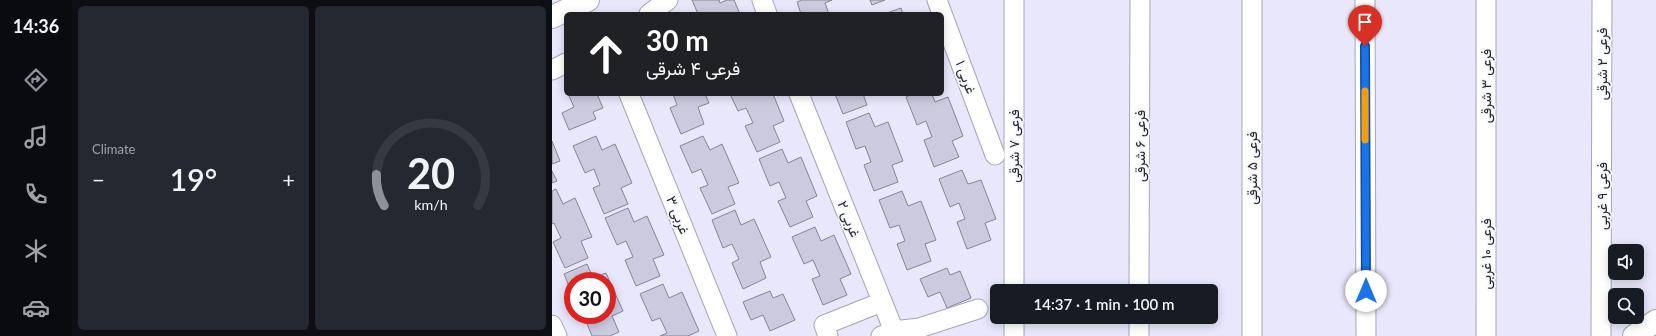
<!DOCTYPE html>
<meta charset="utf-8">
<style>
body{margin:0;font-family:Lato,Vazirmatn,sans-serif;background:#242831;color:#f1f3f6;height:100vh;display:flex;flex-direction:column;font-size:15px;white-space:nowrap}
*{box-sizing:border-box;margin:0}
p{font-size:13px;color:#9ea1a6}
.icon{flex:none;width:22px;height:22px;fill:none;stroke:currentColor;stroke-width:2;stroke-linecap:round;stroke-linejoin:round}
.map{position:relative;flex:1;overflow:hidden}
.side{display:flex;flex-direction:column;gap:6px;padding:6px;background:#0d0f14;width:480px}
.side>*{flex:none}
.guide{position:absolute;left:12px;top:12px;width:380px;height:84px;border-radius:6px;box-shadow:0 2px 10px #0003;background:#202124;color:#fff;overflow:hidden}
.controls{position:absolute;left:1056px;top:244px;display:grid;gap:8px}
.controls a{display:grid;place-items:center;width:36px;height:36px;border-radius:6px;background:#171b24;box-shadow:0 2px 10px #0003;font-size:20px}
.speed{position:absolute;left:12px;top:272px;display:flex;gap:8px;font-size:20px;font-weight:700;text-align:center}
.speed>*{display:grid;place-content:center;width:52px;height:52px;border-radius:50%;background:#171b24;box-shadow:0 2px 10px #0003;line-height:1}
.speed .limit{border:6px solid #d22;background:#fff;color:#111}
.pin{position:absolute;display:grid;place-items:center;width:34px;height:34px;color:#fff;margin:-41px -17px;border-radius:50% 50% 50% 0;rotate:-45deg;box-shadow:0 0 4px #0007}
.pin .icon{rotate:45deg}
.me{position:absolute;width:44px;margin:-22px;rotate:0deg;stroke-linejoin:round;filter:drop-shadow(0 0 3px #0008)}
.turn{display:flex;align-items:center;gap:14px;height:84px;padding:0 16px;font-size:18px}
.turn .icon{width:52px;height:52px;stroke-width:2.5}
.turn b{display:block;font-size:28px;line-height:34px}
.big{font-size:30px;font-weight:600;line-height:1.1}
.side .widget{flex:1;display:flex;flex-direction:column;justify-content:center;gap:6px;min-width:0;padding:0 14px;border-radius:6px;background:#242831}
.side .dial{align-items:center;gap:0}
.dial svg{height:104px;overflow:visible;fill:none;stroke:#363941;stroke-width:7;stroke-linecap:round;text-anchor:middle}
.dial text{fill:#f1f3f6;stroke:none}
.heat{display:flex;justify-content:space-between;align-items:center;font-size:22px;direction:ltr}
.side .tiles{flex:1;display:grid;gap:6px;grid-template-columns:repeat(2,1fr)}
.trip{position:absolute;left:438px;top:284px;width:228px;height:40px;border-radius:6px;background:#171b24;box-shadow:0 2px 10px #0003;font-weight:600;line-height:40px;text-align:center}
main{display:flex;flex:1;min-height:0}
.tab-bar{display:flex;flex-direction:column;width:72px;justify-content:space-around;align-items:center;background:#090b0e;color:#9ea1a6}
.tab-bar .icon{width:28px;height:28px}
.tab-bar .on{color:#8c9099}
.tab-bar b{font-size:18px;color:#f1f3f6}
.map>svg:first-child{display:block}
</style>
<main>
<nav class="tab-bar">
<b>14:36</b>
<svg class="icon on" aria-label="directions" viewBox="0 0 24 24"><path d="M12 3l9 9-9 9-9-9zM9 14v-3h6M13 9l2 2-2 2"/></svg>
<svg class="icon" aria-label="music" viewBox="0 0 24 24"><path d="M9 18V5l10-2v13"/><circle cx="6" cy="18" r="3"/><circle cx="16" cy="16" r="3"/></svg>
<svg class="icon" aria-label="phone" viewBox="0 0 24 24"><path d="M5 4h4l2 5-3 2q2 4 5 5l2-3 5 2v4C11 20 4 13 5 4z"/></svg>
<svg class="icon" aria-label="climate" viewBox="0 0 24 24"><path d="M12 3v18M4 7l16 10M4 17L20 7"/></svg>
<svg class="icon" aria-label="car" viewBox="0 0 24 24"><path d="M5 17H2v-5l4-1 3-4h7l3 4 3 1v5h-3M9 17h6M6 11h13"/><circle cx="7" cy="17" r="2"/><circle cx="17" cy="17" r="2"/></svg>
</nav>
<section class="side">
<div class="tiles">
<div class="widget"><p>Climate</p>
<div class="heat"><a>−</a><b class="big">19°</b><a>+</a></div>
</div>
<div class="widget dial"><svg viewBox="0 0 100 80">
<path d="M14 69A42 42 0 1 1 86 69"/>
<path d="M14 69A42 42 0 0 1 8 45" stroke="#8c9099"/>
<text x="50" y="56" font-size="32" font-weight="700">20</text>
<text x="50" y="72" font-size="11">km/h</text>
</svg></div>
</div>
</section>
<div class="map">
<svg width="1104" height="336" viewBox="0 0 1104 336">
<rect width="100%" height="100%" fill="#e9e7fb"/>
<g fill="#cccade" stroke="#868497">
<polygon points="140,0 167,0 168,3 175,0 182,0 188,14 146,14"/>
<polygon points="250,0 280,0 273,3 277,14 249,14 245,2"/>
<polygon points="318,0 333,0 320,5"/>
<polygon points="349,8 351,14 332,14"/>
<polygon points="16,94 45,94 51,108 41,112 44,119 17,130 10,113 22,107"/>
<polygon points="121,94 153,94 157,103 146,107 152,124 129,134 118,108 125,105"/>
<polygon points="178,94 221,94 232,121 221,126 228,142 205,152 193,126 201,123 194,108 186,111"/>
<polygon points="283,94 311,94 315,105 291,114"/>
<polygon points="361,94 380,94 383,102 396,97 411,136 400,141 407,157 382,167 372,140 380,137 374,121 365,125 354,97"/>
<polygon points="317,113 323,127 336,122 351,161 340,165 346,182 322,191 312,165 319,162 313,146 304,149 294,122"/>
<polygon points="44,136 50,150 63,144 80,183 69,188 76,204 52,214 41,188 48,185 42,169 33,173 21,146"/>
<polygon points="151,136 158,150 170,144 187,183 176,187 183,204 160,214 148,188 156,185 149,169 140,173 128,146"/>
<polygon points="0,141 8,161 0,164"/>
<polygon points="230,149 236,163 249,157 265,196 254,201 261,217 238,227 226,201 234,198 227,182 218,186 207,159"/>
<polygon points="410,170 416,184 429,180 444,219 433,223 439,240 415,249 405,222 413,219 407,203 398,207 387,179"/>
<polygon points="0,171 5,181 0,183"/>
<polygon points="4,189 11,204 23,198 40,237 29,241 36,258 13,268 1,242 9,238 2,223 0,224 0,191"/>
<polygon points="350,191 356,206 369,201 384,240 373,244 379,261 355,270 345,244 353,241 347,225 338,228 327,200"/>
<polygon points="76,208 82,222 95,216 112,255 101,259 108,276 84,286 73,260 81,257 74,241 65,245 53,218"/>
<polygon points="183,210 189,225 202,219 219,257 208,262 214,278 191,289 180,263 187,259 180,244 171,248 160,220"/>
<polygon points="263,227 269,241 282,235 299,274 288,279 295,295 271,305 260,279 268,276 261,260 252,264 240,237"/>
<polygon points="35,264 41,278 54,273 71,311 60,316 67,332 58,336 40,336 32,316 35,315 55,315 55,281 21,281 21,296 12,274"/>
<polygon points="395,268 398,275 408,271 419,298 395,308 388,292 376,297 368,279"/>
<polygon points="111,284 117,298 130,292 147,331 136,336 108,336 115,333 108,318 100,321 88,294"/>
<polygon points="218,291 221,298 231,294 243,320 218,331 211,315 199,320 191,302"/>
</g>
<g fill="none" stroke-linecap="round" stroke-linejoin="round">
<g stroke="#a6a4b7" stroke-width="21">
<g id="minor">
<polyline points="210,0 215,14"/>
<polyline points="385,0 443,155"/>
<polyline points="462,0 462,291"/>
<polyline points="700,0 700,336"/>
<polyline points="813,0 814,336"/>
<polyline points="934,0 934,336"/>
<polyline points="97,14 116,0"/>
<polyline points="0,70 14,63"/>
<polyline points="77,94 175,336"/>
<polyline points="247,94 342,331 329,336"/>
<polyline points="587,291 588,0"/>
<polyline points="462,317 462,336"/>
<polyline points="0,325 5,336"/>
<polyline points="342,331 367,328 426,309"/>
<polyline points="276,336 272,325 330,302"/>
<polyline points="587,336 587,317"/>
<polyline points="1049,336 1050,0"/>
</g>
</g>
<g stroke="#a6a4b7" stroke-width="24">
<g id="secondary">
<polyline points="0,17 36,0"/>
<polyline points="1082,336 1104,321"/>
</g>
</g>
<use href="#minor" stroke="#fff" stroke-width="19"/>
<use href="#secondary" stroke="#fff" stroke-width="22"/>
</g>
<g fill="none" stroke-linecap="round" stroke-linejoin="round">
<g stroke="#114b97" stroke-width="10">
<polyline id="route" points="813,46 814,291"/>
</g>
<use href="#route" stroke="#1a73e8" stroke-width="7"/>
<polyline stroke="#f59e0b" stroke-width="7" points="813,91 813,140"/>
</g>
<g text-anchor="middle" stroke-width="3.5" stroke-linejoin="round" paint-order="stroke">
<g font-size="14" fill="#26262d" stroke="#f6f6fe">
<text transform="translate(1050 64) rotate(-90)" y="5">فرعی ۲ شرقی</text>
<text transform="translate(414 77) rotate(70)" y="5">۱ غربی</text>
<text transform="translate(934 86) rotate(-90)" y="5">فرعی ۳ شرقی</text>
<text transform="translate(462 146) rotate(-90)" y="5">فرعی ۷ شرقی</text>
<text transform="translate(588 146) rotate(-90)" y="5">فرعی ۶ شرقی</text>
<text transform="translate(700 168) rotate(-90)" y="5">فرعی ۵ شرقی</text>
<text transform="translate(1050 196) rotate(-90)" y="5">فرعی ۹ غربی</text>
<text transform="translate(126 215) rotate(68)" y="5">۳ غربی</text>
<text transform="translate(297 219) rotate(68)" y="5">۲ غربی</text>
<text transform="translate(934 254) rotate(-90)" y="5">فرعی ۱۰ غربی</text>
</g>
</g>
</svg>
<div class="controls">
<a><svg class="icon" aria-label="sound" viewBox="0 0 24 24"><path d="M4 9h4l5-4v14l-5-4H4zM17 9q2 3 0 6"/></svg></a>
<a><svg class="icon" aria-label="search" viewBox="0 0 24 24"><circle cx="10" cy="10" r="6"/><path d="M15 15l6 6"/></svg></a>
</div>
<div class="speed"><div class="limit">30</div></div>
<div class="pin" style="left:813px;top:46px;background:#d93025"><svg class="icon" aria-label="arrive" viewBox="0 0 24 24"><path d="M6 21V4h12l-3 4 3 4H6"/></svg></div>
<svg class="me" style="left:814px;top:291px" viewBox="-20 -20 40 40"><circle r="19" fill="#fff"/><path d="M0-13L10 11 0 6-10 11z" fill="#1a73e8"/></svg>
<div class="trip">14:37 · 1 min · 100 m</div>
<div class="guide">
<div class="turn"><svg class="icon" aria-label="ahead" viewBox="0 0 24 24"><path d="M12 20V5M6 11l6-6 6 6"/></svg><div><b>30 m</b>فرعی ۴ شرقی</div></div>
</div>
</div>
</main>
